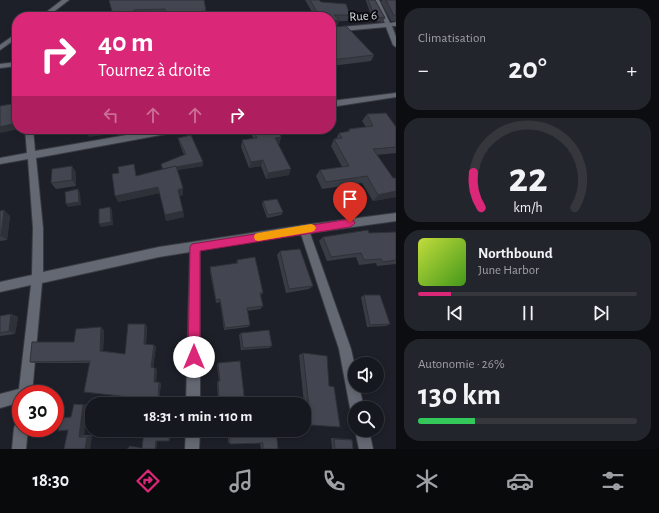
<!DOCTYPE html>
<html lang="fr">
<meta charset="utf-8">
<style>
body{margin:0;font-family:"Alegreya Sans",sans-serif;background:#23252c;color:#f1f3f6;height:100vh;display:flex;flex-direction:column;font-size:15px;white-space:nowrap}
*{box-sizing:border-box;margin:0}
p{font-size:13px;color:#9ea0a4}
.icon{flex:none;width:22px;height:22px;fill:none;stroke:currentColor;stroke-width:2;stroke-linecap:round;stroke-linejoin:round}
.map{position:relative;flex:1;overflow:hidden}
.panel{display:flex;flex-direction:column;gap:8px;padding:8px;background:#0c0d11;width:263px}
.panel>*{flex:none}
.top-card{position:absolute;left:12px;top:12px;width:324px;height:122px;border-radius:16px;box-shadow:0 2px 6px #0003,0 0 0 1px #35373d;background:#db2777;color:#fff;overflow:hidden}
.controls{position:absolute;left:348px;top:357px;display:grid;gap:8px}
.controls a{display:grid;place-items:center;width:36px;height:36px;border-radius:50%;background:#16181f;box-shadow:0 2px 6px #0003,0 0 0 1px #35373d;font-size:20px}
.speed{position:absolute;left:12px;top:385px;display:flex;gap:8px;font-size:20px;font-weight:700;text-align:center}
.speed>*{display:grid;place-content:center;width:52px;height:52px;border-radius:50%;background:#16181f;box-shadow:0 2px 6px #0003,0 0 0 1px #35373d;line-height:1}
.speed .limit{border:6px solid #d22;background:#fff;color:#111}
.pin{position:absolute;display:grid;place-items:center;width:34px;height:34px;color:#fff;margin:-41px -17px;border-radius:50% 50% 50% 0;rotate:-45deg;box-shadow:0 0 4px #0007}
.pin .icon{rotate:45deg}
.me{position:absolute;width:44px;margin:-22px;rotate:0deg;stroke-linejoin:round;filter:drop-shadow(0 0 3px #0008)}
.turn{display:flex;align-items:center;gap:14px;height:84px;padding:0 20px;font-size:18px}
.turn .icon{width:52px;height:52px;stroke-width:2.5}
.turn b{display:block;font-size:28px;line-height:34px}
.lanes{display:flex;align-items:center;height:38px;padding:0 20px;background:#0003;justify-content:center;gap:20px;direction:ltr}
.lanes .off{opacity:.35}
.big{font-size:30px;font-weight:600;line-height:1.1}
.panel .tile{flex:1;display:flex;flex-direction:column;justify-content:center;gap:6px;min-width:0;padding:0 14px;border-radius:16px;background:#23252c}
.panel .dial{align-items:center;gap:0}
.dial svg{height:104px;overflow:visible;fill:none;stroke:#35373d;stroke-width:7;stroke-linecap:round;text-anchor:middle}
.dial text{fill:#f1f3f6;stroke:none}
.song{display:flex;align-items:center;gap:12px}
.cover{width:48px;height:48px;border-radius:6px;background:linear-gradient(135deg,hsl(70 70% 55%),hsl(100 70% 35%))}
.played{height:4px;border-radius:2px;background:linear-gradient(90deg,#db2777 15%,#35373d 15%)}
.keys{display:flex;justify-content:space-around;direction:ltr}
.heat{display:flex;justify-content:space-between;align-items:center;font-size:22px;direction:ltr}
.charge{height:6px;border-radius:3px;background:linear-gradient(90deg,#34c759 26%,#35373d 0)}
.trip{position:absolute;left:85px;top:397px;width:226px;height:40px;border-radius:16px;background:#16181f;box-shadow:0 2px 6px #0003,0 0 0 1px #35373d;font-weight:600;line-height:40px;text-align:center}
.dock{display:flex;height:64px;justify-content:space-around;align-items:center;background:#090a0c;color:#9ea0a4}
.dock .icon{width:28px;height:28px}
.dock .active{color:#db2777}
.dock b{font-size:18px;color:#f1f3f6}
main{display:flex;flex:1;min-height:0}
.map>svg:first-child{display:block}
</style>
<main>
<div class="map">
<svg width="396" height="449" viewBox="0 0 396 449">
<rect width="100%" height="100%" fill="#1d2029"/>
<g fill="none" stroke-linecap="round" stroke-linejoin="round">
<g stroke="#383b42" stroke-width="2">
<g id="minor">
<polygon points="62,0 69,0 47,17 40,17"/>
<polygon points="373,0 379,0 390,23 396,22 396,26 392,26 396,37 396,47 393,45 386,27 331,32 331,28 385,23"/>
<polygon points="17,33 17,38 0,50 0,45"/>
<polygon points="17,62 17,66 0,68 0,64"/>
<polygon points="396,93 396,97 331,107 331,101"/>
<polygon points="25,129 33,129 35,151 161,129 181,129 177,132 36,158 43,228 43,272 159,247 304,225 396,213 396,221 310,233 351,349 355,367 355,386 359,386 364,408 355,408 355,414 352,413 350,408 339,349 301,234 200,250 200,404 186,404 190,252 159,257 42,283 32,394 21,394 21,402 0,408 0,394 19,389 31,285 0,292 0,282 32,275 33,228 28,159 0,164 0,158 27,153"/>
<polygon points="21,421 21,428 28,428 26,449 12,449 14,428 16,423"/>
<polygon points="186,430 200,430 199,449 185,449"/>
<polygon points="355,430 369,430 373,449 359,449"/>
</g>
</g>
<use href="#minor" fill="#646872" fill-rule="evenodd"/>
</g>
<g fill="#3a3c45">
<polygon points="109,0 206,11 206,15 196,16 196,17 166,17 165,13 134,14 134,17 113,17"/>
<polygon points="305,0 319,0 321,2 350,15 347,21 339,21 337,26 332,27 374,55 371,61 331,66 331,17 315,17"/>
<polygon points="366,0 375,0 385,18 383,22 373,21 366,1"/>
<polygon points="382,0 396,0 396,21 391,21 381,2"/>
<polygon points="367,114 396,127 396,153 377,155 393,178 396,179 396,197 373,201 362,183 322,189 316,176 320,170 342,167 331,146 334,139 336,139 339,133 347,132 349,129 366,127 362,121"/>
<polygon points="249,129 277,129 281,137 279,144 278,144 289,175 266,179 261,166 249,168 241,147 242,140 253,138"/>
<polygon points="178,138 203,166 177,170 183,188 183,195 179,196 184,217 166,221 160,193 118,202 119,173 137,176 162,169 161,164 184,155 179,142"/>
<polygon points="72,166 76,173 76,186 56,189 51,183"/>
<polygon points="263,201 283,212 281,215 267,218 262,204"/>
<polygon points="0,211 10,216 7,240 0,241"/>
<polygon points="396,232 396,264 377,266 376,263 359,265 356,257 327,261 319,241 323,237"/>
<polygon points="280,251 313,286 309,289 286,293 277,255"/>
<polygon points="237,260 263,293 260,296 263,306 260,309 247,311 250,325 248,327 224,330 220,302 216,303 210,272 210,267 236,264"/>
<polygon points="364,295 390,324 386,326 367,327 361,297"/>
<polygon points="11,314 18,317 15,334 0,336 0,316"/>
<polygon points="147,326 146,345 154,345 156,347 153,368 157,369 156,382 161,383 159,400 145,400 145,404 129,397 90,363 36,363 30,362 74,342 104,330 103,351 125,354"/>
<polygon points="241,333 272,346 269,348 241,350 239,335"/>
<polygon points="303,353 311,425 306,423 299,355"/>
<polygon points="218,363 245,404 226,404 226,403 218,403 217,382 219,381 217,365"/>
<polygon points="74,404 79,404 87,405 84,435 92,435 90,449 64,449 68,430 60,418 71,417"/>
<polygon points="144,430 171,430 170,440 169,441 157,441 156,449 127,449 130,446 142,448"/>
<polygon points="228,430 276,430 278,449 261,449 260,443 230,444 228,442"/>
<polygon points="331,438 348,439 352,440 353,449 332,449"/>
</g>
<g fill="#2f3138">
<polygon points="339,20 337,26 331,27 332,21"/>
<polygon points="17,117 17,129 20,129 0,133 0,127"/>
<polygon points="91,129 103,129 103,135 89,137 86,130"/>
<polygon points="281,137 279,144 273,145 275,138"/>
<polygon points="263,160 261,166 249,168 251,162"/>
<polygon points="203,162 203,166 163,172 163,169"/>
<polygon points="72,166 76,173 76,186 72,180"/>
<polygon points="291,169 289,175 266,179 268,173"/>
<polygon points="158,187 160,193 118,202 115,196"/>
<polygon points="183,188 183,195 178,196 178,190"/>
<polygon points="78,189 80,193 81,205 68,207 66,204"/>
<polygon points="396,191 396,197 373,201 378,195"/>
<polygon points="110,207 112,210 113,225 101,227 99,224"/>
<polygon points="4,210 10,216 7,240 1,236"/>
<polygon points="183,211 184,217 166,221 165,215"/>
<polygon points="11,314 18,317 15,334 9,331"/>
<polygon points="145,324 147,326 146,346 144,344"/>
<polygon points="101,327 104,330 103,353 100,351"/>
<polygon points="154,345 156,347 152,369 151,367"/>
<polygon points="155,368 157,369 156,383 154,382"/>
<polygon points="159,382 161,383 159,400 158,401"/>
<rect x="143" y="400" width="2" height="4"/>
<polygon points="83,405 87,405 84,435 79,437"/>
<polygon points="170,430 171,430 170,440 169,441"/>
<polygon points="92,435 90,449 85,449 87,437"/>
<polygon points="158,439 156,449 155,449 156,441"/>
</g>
<g fill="#434650" stroke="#2f3138">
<polygon points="109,0 204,0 206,11 196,12 196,17 175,17 175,16 166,17 165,9 134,10 133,14 113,15"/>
<polygon points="310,0 319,0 321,2 346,4 350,15 334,15 339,20 332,21 332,27 346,26 374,55 331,60 331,17 320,17"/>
<polygon points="368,0 375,0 385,18 375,17"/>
<polygon points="386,0 396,0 396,15 394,16"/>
<polygon points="17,103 17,117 16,118 16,123 0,127 0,106"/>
<polygon points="386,113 396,127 396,147 373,149 393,178 395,178 396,179 396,191 378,195 367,176 326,182 320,170 349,166 334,139 342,138 339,133 350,131 349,129 373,126 367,114"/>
<polygon points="253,129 277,129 281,137 275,138 291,169 268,173 263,160 251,162 242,140 257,138"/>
<polygon points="191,135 203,162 176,167 176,166 163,169 161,164 186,154 178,138"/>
<polygon points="134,164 136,176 176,166 183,188 178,190 183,211 165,215 158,187 115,196 112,174 119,173 118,167"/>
<polygon points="72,166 72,180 51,183 52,169"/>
<polygon points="78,189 79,202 66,204 65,192"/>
<polygon points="277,199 283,212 268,215 263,201"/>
<polygon points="110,207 111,222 99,224 99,209"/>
<polygon points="4,210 1,236 0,236 0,211"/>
<polygon points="368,230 369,233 396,232 396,260 383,262 381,259 364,260 361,253 331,257 323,237"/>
<polygon points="300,249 313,286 289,289 280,251"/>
<polygon points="255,257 263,293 260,293 263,306 247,308 250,325 225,328 220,299 216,300 210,267 238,263 237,260"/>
<polygon points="364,295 380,295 390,324 370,325"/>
<polygon points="11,314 9,331 0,333 0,316"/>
<polygon points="128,324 145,324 144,344 154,345 151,367 155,368 154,382 159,382 158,401 143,400 143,404 128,404 129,397 84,392 90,361 30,362 32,342 74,342 76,329 101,327 100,351 125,354"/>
<polygon points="269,330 272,346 243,348 241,333"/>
<polygon points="303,353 327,356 329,386 334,387 340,427 311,425"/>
<polygon points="240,361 245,404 228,404 228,403 219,403 218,381 220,381 218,363"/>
<polygon points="74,404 83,405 79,437 87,437 85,449 64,449 68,430 58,431 60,418 71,417"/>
<polygon points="144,430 170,430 169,441 156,441 155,449 142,449"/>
<polygon points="229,430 276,430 278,449 263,449 263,443 230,444"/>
<polygon points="334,439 352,440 353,449 335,449"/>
</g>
<polygon fill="#db2777" stroke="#8e194d" points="350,219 353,220 355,223 353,225 350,227 200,251 200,357 198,361 194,363 190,361 188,357 190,247 192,244"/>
<polygon fill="#f59e0b" points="311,224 314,225 316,228 314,231 311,232 258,241 255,240 254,237 255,234 258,233"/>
<g text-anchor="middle" stroke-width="4" stroke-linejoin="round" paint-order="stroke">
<g font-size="13" fill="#d5d8de" stroke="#090a0e">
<text transform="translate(363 15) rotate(-4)" y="5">Rue 6</text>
</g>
</g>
</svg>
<div class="controls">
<a><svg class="icon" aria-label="sound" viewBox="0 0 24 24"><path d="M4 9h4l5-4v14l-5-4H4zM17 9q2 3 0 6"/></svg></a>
<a><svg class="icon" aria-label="search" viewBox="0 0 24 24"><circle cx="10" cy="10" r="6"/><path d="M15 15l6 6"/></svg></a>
</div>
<div class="speed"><div class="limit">30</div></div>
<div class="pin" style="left:350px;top:223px;background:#d93025"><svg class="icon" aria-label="arrive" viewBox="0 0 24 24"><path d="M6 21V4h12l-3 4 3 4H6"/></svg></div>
<svg class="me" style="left:194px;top:357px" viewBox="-20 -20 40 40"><circle r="19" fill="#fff"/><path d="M0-13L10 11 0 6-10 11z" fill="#db2777"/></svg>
<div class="trip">18:31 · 1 min · 110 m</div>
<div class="top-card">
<div class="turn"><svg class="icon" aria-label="right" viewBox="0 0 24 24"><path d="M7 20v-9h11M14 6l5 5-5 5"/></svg><div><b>40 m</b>Tournez à droite</div></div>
<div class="lanes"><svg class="icon off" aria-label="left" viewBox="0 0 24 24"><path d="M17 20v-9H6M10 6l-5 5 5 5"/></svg><svg class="icon off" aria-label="ahead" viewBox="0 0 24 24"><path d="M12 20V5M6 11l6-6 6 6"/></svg><svg class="icon off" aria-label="ahead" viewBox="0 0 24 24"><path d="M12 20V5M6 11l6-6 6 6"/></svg><svg class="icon" aria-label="right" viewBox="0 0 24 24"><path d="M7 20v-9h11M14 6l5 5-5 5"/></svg></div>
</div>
</div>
<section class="panel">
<div class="tile"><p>Climatisation</p>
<div class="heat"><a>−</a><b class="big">20°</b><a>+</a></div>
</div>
<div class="tile dial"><svg viewBox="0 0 100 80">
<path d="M14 69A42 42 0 1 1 86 69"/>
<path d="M14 69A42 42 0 0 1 8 42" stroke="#db2777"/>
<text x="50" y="56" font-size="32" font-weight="700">22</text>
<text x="50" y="72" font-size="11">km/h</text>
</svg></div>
<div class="tile">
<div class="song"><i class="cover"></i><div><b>Northbound</b><p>June Harbor</p></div></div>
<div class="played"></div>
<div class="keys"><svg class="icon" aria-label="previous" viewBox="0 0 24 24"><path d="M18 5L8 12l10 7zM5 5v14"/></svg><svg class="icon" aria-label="pause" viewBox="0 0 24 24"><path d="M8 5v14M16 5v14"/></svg><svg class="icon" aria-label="next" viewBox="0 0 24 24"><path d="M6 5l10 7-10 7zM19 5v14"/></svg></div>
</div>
<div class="tile"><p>Autonomie · 26%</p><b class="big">130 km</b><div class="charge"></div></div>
</section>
</main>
<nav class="dock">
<b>18:30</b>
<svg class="icon active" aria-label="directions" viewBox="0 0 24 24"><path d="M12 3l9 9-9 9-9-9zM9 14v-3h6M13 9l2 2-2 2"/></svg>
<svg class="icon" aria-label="music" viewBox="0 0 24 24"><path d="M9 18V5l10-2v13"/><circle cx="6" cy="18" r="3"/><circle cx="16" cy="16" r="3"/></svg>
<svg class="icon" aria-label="phone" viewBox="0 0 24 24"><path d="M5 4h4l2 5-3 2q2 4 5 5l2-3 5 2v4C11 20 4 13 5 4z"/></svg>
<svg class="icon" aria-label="climate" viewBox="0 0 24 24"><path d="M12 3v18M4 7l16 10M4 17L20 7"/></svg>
<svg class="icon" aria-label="car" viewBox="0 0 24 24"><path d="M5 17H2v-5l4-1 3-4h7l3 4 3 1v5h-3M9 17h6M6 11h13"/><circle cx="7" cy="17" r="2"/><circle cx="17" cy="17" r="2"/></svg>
<svg class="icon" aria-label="filters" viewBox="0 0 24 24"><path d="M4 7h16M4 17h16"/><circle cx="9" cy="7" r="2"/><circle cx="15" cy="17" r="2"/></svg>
</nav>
